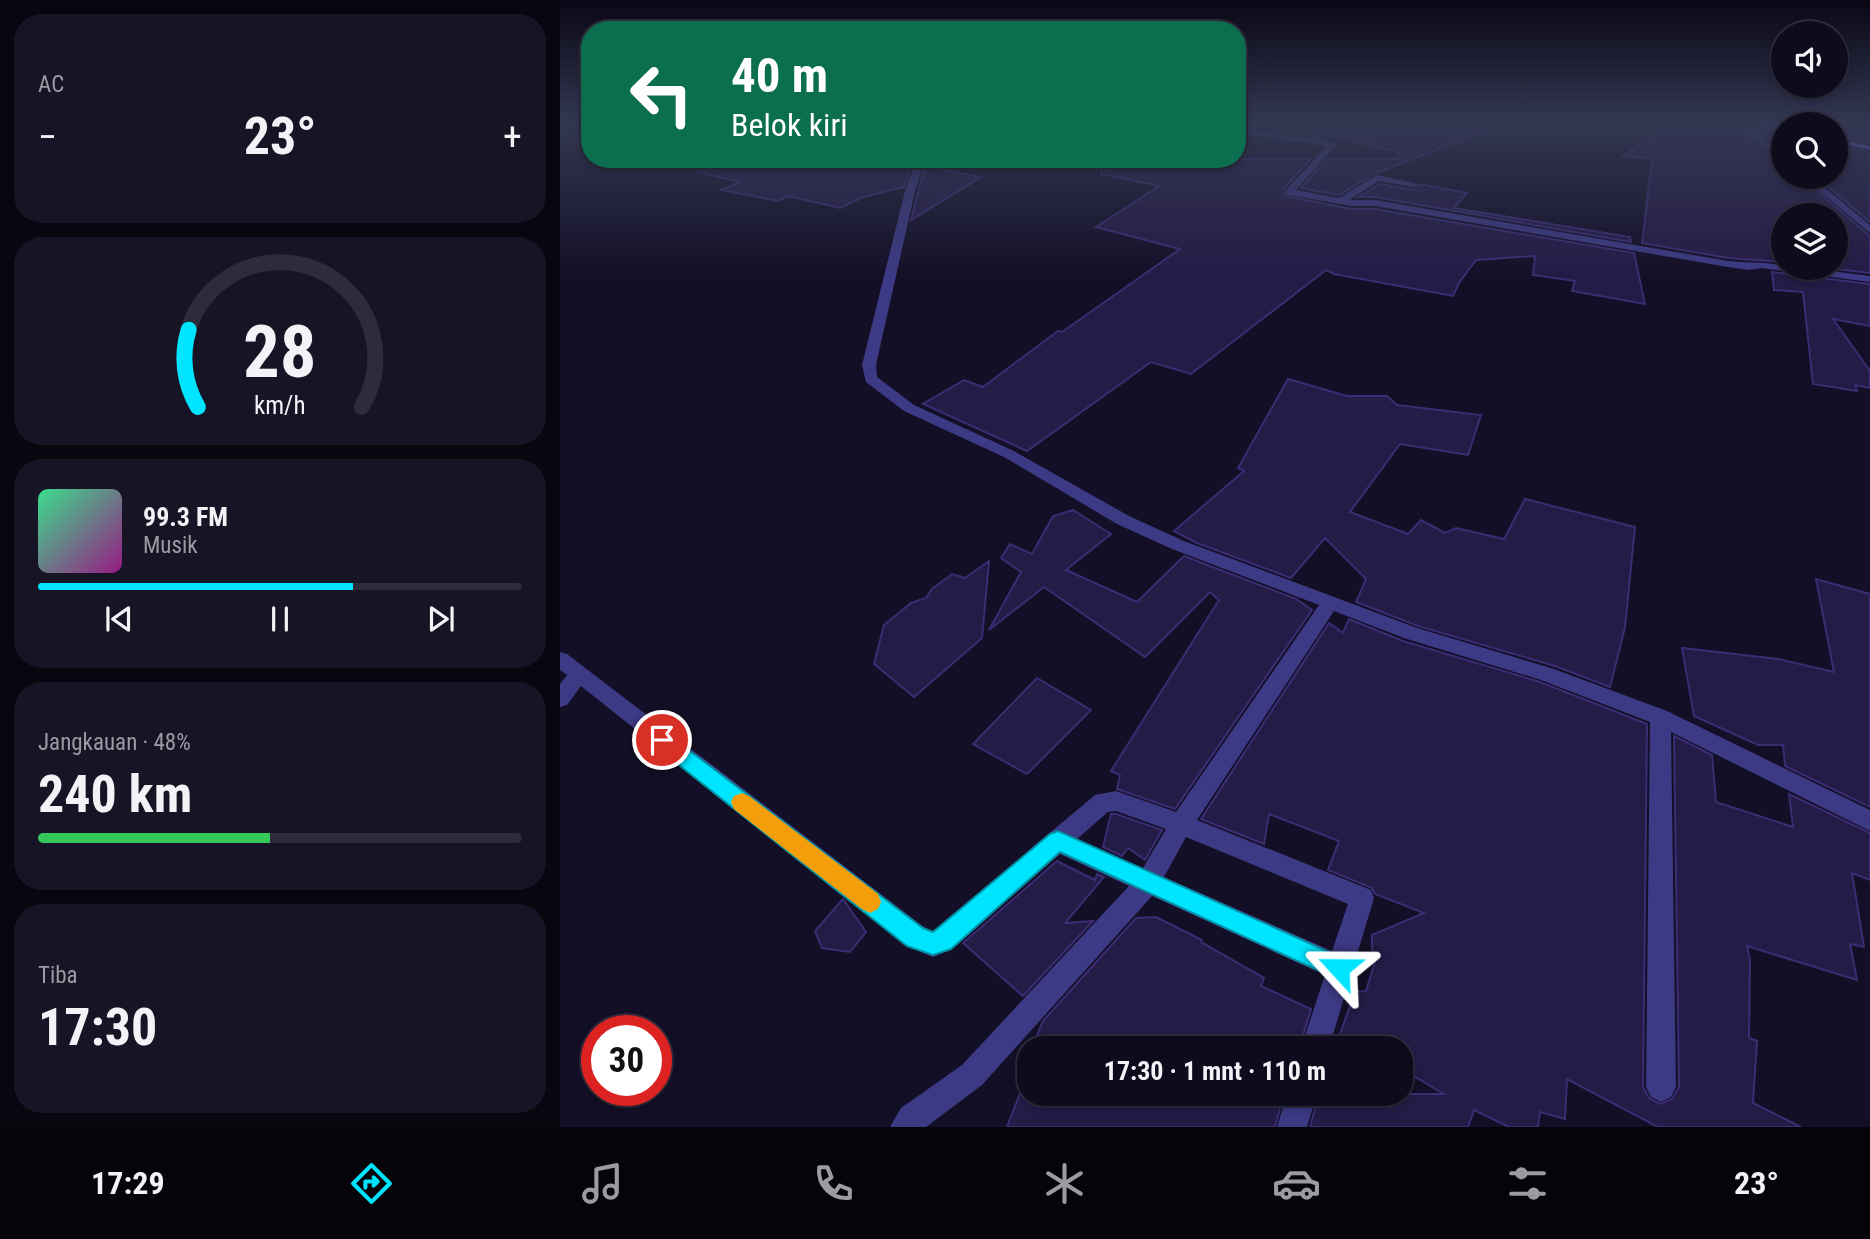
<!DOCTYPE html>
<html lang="id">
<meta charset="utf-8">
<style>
body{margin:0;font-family:"Roboto Condensed",sans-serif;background:#171425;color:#f1f3f6;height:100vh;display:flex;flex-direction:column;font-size:26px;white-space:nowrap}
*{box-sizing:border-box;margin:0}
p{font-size:23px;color:#9b9ba3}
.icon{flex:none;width:38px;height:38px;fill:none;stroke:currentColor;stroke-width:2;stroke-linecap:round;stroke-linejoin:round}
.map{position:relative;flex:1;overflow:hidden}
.drawer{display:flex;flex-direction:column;gap:14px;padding:14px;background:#08060f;width:560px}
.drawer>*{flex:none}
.hud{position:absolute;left:21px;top:21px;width:665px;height:147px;border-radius:28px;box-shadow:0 4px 10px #0003,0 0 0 2px #2e2b3b;background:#0b6e4f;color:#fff;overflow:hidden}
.tools{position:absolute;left:1211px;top:21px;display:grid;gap:14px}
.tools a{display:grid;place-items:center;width:77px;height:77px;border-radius:50%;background:#0e0b1c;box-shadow:0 4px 10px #0003,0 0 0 2px #2e2b3b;font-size:35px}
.speed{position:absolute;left:21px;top:1015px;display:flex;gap:14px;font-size:35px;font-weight:700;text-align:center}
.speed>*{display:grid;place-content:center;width:91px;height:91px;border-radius:50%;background:#0e0b1c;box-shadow:0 4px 10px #0003,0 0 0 2px #2e2b3b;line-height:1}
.speed .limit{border:10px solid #d22;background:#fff;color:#111}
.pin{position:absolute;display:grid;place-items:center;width:60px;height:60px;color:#fff;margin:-30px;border:4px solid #fff;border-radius:50%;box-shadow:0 2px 7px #0007}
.me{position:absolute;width:77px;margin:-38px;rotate:294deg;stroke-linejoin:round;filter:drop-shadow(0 0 5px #0008)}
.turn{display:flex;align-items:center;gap:24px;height:147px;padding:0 35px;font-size:32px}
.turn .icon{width:91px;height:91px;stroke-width:2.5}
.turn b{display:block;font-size:49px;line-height:60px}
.big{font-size:52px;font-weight:700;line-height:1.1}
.drawer .card{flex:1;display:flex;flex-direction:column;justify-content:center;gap:10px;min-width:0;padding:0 24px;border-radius:28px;background:#171425}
.drawer .dial{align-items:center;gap:0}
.dial svg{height:182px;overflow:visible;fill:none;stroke:#2e2b3b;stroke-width:7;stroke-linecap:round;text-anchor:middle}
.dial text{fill:#f1f3f6;stroke:none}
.song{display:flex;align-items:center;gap:21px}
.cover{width:84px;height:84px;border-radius:10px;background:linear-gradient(135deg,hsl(150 70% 55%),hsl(310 70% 35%))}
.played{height:7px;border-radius:4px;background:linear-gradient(90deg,#00e5ff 65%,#2e2b3b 65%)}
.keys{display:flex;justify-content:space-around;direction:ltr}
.heat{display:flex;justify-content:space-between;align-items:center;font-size:38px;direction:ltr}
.charge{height:10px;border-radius:5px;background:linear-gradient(90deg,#34c759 48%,#2e2b3b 0)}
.trip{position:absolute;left:457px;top:1036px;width:396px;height:70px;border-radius:28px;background:#0e0b1c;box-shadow:0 4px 10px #0003,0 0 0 2px #2e2b3b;font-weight:700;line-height:70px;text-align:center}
.tab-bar{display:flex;height:112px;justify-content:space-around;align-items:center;background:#06040b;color:#9b9ba3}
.tab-bar .icon{width:49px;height:49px}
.tab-bar .on{color:#00e5ff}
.tab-bar b{font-size:32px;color:#f1f3f6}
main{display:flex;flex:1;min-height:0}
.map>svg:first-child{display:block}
</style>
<main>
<section class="drawer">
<div class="card"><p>AC</p>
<div class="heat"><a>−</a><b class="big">23°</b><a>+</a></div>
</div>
<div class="card dial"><svg viewBox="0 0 100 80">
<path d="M14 69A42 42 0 1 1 86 69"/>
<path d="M14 69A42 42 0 0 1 10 35" stroke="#00e5ff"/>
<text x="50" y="56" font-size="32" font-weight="700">28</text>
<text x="50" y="72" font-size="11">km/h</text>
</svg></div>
<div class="card">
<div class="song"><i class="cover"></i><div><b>99.3 FM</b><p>Musik</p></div></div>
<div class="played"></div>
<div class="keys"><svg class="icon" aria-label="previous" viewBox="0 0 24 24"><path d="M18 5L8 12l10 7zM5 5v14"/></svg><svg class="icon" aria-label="pause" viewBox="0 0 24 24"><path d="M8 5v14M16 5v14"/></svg><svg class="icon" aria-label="next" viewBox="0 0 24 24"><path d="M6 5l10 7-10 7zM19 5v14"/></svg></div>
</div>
<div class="card"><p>Jangkauan · 48%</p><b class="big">240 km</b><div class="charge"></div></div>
<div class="card"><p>Tiba</p><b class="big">17:30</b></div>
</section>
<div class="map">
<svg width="1310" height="1127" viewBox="0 0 1310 1127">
<rect width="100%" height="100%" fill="#130f26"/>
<g fill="#241b47" stroke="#3b2d73" stroke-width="2">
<polygon points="782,121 948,121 948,122 816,173 779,195 741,188 767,159 837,159 838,152 768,134"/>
<polygon points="1112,121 1173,121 1181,133 1223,163 1223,177 1241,177 1310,236 1310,273 1267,268 1276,268 1276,215 1223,215 1223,262 1168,258 1082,243 1092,159 1063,156"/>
<polygon points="1215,121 1310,121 1310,143 1276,136 1276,124 1225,124"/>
<polygon points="1195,127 1223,131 1223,151"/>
<polygon points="1276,145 1310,152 1310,222 1256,177 1276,177"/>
<polygon points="140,159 327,159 352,164 344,187 303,197 280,208 228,196 218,201 162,190 180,182 138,172"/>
<polygon points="542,159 751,159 724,188 725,196 791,209 815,209 1074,253 1085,304 1012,291 1015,281 973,275 975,256 916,260 899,283 893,296 774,274 766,270 631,374 591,362 467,451 363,404 404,380 423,387 498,331 502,332 620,249 536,227 599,186 541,174"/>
<polygon points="365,166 400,173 421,177 351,220"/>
<polygon points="820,184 853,190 860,184 907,193 894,208 1070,237 1071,242 815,197 798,197"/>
<polygon points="1212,272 1310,284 1310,326 1273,319 1310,371 1310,388 1295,385 1297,391 1253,384 1243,292 1214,290"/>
<polygon points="728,379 787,396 827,396 837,405 921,415 908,455 840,444 790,512 848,534 861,520 885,533 896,528 944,539 965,499 1075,527 1065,627 1050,687 995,666 858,626 796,602 806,579 765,538 731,578 637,543 614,531 684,471 678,468"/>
<polygon points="513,510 551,534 506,570 577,602 624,556 736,599 752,610 615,809 557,789 560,775 551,771 659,600 650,592 585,657 484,587 429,630 461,572 441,558 450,544 472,554 493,516"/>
<polygon points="429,561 422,638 354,697 314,664 324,625 351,603 366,598 372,589 392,574 405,578"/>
<polygon points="1256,579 1310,594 1310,807 1225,766 1223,745 1198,745 1134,716 1122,648 1218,659 1274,672"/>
<polygon points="789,619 843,641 980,682 1087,724 1083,1087 1089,1098 1100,1104 1112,1099 1119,1087 1114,736 1152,755 1156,802 1233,827 1229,794 1310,833 1310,880 1292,873 1304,947 1290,944 1297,980 1187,946 1190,960 1189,1038 1197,1041 1193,1103 1241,1127 1098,1127 1007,1079 1005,1119 980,1112 978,1127 949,1127 914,1110 908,1127 750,1127 759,1094 884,1094 840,1068 840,1048 805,1048 780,1034 795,992 806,991 816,958 812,949 812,935 864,913 815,894 812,888 768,870 779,841 709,814 704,844 641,819 769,623 783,633"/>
<polygon points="477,678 531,710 467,774 413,744"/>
<polygon points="551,814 556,814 602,830 585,860 568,848 562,856 543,847"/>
<polygon points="497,861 535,880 537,874 544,877 505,923 533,921 463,996 403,943"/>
<polygon points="283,899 306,932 290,952 262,948 255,931"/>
<polygon points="596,917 642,940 641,942 704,978 701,986 751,1009 739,1048 477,1048 480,1042 475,1040 483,1021 576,918"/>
<polygon points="469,1070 469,1094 724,1094 715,1127 447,1127"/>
</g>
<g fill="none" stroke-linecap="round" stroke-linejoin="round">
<g fill="#3d3a85" fill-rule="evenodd">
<path d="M 772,121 L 780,121 L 757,139 L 777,144 L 736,190 L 779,198 L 817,175 L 858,184 L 853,187 L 819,181 L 789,200 L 815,200 L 1168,261 C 1187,263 1204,262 1223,265 L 1223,268 L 1248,268 L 1310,276 L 1310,282 L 1201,268 L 1189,270 L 1168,267 L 815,206 L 791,206 L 729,195 L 726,194 L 726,190 L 767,146 L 677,133 L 677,129 L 748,138 Z"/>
<polygon points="1176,121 1184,121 1223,154 1223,160 1183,131"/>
<polygon points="1201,121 1210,121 1217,125 1210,127"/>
<path d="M 357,159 L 365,159 L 355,191 L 316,365 L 317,377 L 354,405 L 454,451 L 569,516 L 624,541 L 857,628 L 994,669 L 1107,711 L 1310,810 L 1310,831 L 1111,732 L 1116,1087 L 1111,1097 L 1101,1102 L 1091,1097 L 1086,1087 L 1090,722 L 981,680 L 844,638 L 774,611 L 637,820 L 811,890 L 814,898 L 769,1048 L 741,1048 L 765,975 L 592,896 L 422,1085 L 366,1127 L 330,1127 L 341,1108 L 402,1065 L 569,886 L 500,854 L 392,949 L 373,957 L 347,946 L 21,686 L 7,705 L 0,707 L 0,684 L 7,675 L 0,670 L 0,652 L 7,654 L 365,928 L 373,931 L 535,795 L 556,791 L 616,812 L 759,605 L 612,549 L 557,524 L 444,457 L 344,411 L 306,382 L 302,365 L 345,191 ZM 556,811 L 606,829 L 583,868 L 517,839 L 548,812 ZM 626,837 L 788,904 L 772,951 L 604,877 Z"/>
<polygon points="1243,177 1252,177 1310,225 1310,233"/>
<polygon points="727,1094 757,1094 747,1127 717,1127"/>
</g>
<g fill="#6f6bff" fill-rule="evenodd">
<polygon points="1185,121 1223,125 1223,129 1189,123"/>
<polygon points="1276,138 1310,146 1310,150 1276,142"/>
</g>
</g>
<linearGradient id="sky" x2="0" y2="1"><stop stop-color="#0a0815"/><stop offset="0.44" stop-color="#333752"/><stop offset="1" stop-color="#333752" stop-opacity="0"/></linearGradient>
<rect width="1310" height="278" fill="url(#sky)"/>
<polygon fill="#00e5ff" stroke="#0095a6" stroke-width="2" points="102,732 109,735 363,928 373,932 490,834 498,831 787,960 791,968 787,977 779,980 500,852 391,949 373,955 347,946 95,746 93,740 95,735"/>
<polygon fill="#f59e0b" points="182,793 189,796 318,894 321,902 318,909 310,913 302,909 174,809 171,802 174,796"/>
</svg>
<div class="tools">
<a><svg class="icon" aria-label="sound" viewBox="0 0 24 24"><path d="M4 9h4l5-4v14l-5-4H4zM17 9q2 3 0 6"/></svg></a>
<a><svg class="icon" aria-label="search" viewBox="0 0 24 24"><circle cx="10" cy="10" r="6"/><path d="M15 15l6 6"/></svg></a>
<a><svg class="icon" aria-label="layers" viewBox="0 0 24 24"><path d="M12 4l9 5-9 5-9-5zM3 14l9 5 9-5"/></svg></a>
</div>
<div class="speed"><div class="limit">30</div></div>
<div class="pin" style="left:102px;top:740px;background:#d93025"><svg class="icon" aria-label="arrive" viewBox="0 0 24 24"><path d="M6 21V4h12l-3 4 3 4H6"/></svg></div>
<svg class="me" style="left:779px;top:968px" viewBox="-20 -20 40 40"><path d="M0-17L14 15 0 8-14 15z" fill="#00e5ff" stroke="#fff" stroke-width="4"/></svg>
<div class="trip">17:30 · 1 mnt · 110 m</div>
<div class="hud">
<div class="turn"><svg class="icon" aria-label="left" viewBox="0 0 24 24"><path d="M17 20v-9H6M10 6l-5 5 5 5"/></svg><div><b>40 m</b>Belok kiri</div></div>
</div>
</div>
</main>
<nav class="tab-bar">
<b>17:29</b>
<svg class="icon on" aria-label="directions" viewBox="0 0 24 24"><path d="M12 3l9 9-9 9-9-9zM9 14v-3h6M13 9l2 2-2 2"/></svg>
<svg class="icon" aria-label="music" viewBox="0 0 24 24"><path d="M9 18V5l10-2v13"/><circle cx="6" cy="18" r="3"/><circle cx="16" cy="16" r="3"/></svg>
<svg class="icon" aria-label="phone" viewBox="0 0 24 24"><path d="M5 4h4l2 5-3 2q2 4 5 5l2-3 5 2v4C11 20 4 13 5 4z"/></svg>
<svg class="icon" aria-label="climate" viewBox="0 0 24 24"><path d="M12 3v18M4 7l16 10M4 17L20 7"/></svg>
<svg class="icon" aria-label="car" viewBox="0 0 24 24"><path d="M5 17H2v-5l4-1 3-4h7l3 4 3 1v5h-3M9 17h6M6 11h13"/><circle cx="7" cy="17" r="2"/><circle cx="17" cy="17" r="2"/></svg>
<svg class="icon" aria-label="filters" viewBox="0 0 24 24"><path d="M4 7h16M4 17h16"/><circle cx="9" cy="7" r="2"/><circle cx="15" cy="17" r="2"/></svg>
<b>23°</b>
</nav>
